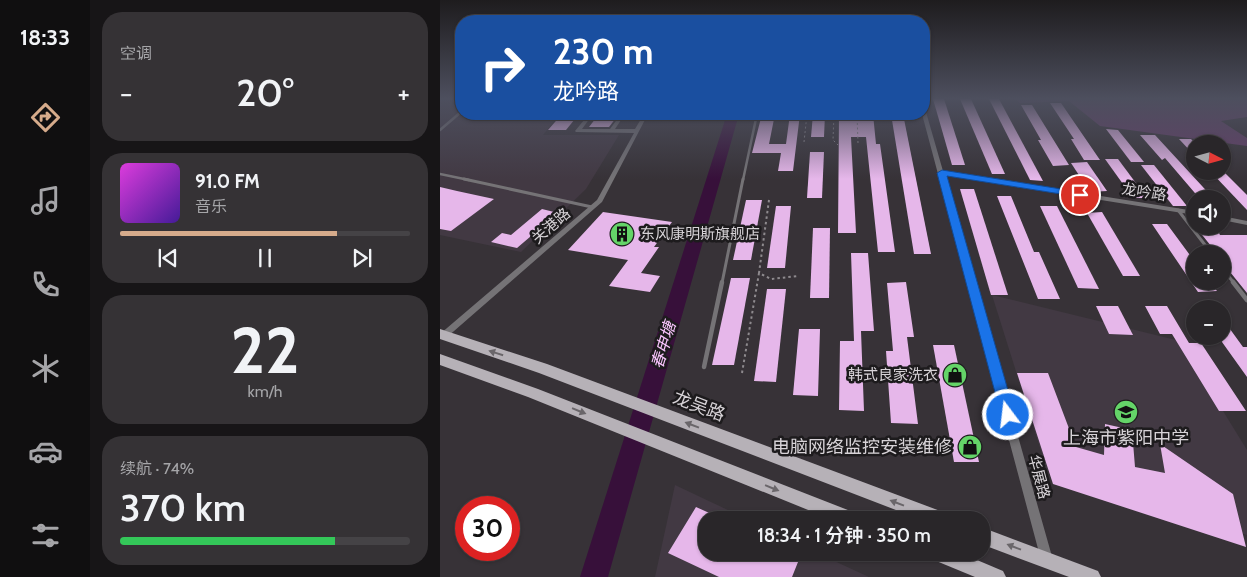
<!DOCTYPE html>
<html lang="zh">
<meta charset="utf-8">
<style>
body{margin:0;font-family:Cabin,"Noto Sans SC",sans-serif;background:#353235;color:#f1f3f6;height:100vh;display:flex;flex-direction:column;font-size:19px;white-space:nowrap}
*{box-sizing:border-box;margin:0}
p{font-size:16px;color:#a5a5a8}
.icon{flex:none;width:28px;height:28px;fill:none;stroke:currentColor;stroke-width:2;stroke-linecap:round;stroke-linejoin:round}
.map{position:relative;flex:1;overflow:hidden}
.sheet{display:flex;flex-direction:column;gap:12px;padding:12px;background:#171517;width:350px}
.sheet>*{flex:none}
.hud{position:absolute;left:15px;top:15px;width:475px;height:105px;border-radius:20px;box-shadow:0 1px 4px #0004,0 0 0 1px #454346;background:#1a4fa0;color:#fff;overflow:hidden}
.needle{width:32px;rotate:96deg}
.fabs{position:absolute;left:746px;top:135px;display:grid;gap:10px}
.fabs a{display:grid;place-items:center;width:45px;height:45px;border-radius:50%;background:#292629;box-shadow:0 1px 4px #0004,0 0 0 1px #454346;font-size:25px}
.speed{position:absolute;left:15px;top:496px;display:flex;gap:10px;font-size:25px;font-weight:700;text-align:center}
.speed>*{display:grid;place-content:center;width:65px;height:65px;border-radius:50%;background:#292629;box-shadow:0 1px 4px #0004,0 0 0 1px #454346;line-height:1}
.speed .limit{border:8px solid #d22;background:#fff;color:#111}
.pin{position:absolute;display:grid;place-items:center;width:42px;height:42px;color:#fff;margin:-21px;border:2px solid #fff;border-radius:50%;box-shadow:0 1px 5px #0007}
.me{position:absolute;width:55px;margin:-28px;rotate:345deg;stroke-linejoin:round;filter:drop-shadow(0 0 4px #0008)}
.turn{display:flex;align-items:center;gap:18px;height:105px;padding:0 15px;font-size:22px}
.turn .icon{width:65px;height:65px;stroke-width:2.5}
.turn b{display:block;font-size:35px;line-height:42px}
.big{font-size:38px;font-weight:600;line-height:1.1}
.sheet .card{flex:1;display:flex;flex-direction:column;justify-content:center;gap:8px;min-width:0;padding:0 18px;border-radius:20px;background:#353235}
.sheet .dial{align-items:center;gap:0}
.dial b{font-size:65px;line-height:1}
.song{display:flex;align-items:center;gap:15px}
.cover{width:60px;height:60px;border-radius:8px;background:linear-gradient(135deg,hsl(300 70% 55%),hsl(260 70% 35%))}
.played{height:5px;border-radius:2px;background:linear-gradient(90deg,#d6ab8b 75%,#454346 75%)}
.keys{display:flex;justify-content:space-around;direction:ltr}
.heat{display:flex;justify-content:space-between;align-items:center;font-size:28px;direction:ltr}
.charge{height:8px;border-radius:4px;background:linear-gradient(90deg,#34c759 74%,#454346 0)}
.trip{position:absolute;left:258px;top:511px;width:292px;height:50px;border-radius:20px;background:#292629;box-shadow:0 1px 4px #0004,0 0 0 1px #454346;font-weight:600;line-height:50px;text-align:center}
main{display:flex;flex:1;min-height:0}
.tab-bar{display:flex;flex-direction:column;width:90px;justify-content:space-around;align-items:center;background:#100f10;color:#a5a5a8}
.tab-bar .icon{width:35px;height:35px}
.tab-bar .current{color:#d6ab8b}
.tab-bar b{font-size:22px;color:#f1f3f6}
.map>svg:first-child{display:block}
</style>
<main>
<nav class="tab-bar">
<b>18:33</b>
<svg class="icon current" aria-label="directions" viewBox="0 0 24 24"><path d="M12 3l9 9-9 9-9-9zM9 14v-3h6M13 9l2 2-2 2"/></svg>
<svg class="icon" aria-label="music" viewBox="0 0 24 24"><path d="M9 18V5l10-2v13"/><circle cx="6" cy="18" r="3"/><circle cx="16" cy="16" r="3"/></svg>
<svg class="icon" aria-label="phone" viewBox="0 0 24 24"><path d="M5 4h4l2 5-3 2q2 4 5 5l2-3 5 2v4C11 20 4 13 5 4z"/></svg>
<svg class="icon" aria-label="climate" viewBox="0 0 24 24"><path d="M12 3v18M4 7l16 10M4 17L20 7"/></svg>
<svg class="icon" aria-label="car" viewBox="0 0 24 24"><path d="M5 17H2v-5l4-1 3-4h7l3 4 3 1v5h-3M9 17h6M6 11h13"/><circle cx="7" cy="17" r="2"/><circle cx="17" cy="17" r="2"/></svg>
<svg class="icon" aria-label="filters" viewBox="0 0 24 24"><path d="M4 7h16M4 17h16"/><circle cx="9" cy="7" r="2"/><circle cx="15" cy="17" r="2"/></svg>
</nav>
<section class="sheet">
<div class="card"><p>空调</p>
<div class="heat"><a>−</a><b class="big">20°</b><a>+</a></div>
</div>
<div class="card">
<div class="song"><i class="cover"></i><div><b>91.0 FM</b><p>音乐</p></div></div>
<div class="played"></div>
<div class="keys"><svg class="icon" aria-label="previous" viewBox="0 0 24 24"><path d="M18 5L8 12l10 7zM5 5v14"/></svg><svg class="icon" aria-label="pause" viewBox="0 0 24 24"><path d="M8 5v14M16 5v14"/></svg><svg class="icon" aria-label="next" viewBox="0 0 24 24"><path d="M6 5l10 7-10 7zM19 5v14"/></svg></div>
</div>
<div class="card dial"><b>22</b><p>km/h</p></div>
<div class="card"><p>续航 · 74%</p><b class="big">370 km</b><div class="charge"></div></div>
</section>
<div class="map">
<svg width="807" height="577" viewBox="0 0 807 577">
<rect width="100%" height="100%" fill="#373237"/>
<g fill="#423943">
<polygon points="0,99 21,99 21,114 120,114 103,135 179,135 146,189 81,252 0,235"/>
<polygon points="552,295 740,341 807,450 807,535 607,470"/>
<polygon points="235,485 309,520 266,520 266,552 377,553 429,577 215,577"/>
</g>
<polygon fill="#643d67" points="575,99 807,99 807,117 781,121 807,138 807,146 660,126 629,101 580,103"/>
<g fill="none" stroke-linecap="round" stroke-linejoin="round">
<polygon fill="#37103a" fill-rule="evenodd" points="287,114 299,114 168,577 140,577"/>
</g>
<g fill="#e6b7ea">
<polygon points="493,99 504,99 525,165 512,165"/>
<polygon points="520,99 531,99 565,174 552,174"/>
<polygon points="549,99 559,99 603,181 590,180"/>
<polygon points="610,103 621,103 660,160 644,160 631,139 634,139"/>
<polygon points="581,105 592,105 629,165 613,166 598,140 601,140"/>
<polygon points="122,114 139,114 126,130 108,130"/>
<polygon points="159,114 179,114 169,127 149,127"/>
<polygon points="322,114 335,114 329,144 346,144 350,114 360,114 353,171 338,171 341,153 312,153"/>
<polygon points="373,114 385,114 384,137 371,137"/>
<polygon points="399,114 433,114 436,144 440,144 455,252 438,252 426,137 411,137 416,233 398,233"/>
<polygon points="451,114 463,114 491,254 474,254"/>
<polygon points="666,129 678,130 704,162 691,162"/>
<polygon points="700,135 715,135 774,199 760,199 725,158 722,160"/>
<polygon points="739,139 751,139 755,143 755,156"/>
<polygon points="370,152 384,152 382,198 367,198"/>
<polygon points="665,159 678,159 707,198 693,198"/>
<polygon points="647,162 667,191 650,192 631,163"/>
<polygon points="701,165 714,165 747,206 733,206"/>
<polygon points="770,171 783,171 807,195 807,210"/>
<polygon points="0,187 17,191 54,199 11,231 0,229"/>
<polygon points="520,189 534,189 568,295 551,295"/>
<polygon points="557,196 571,196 594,252 599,252 620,299 598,299"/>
<polygon points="306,200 322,200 311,260 293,260"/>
<polygon points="336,206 351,206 345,268 327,268"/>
<polygon points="600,206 617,206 659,289 638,288"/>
<polygon points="102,209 118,213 77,248 51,242 62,233 71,235"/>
<polygon points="163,212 232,222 214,247 219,247 201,273 220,276 210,292 169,286 188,260 128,250"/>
<polygon points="662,212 700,276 683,276 647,213"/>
<polygon points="712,224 727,224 755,262 755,281 769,281 777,291 758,292"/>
<polygon points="373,228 390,228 389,298 370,298"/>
<polygon points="759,231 778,231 780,235 807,235 807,293 782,262 782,252 775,251"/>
<polygon points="411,253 428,253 434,331 421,331 424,411 399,410 400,341 414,341"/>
<polygon points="291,278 310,278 294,365 272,365"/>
<polygon points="466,282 474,337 467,337 478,424 451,423 446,351 453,351 447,283"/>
<polygon points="327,289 346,289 336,382 314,381"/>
<polygon points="656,306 678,306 693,335 669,334"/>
<polygon points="705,306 727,306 749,343 761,343 806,411 779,411 732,334 720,334"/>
<polygon points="782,318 803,347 807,347 807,377 782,342"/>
<polygon points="359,329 380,329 378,396 353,395"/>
<polygon points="493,345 514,345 539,462 514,462"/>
<polygon points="577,373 608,373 636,447 664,455 665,424 692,430 695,467 725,473 720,444 793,494 806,547 613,484"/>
<polygon points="256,507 285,520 266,520 266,552 362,552 352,577 279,577 228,553"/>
</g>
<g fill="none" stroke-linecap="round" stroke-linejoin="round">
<g stroke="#8e8a8e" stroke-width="1" stroke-dasharray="2 2.5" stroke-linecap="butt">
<polyline points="394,114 393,140 398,145"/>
<polyline points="417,114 418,143"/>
<polyline points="364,142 367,114"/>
</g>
<g stroke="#8e8a8e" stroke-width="2" stroke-dasharray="2.5 3" stroke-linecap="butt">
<polyline points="329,200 319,273 331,279 358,276"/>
<polyline points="302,373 319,273"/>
</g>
<g stroke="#757376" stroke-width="2.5">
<polyline points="0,130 21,112"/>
<polyline points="0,174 29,180"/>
<polyline points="303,180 317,114"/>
</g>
<g stroke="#757376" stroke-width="3">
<polyline points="24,179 152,207"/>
<polyline points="738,210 772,254"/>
<polyline points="782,268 794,283"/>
<polyline points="282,283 303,179"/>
</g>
<g stroke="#757376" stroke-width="4.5">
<polyline points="793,282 807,300"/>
<polyline points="264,367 282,282"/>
</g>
<g fill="#757376" fill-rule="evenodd">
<polygon points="484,111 486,112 503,171 755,211 755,215 504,175 613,560 611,564 607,566 603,564 601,560 482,114 484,114"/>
<polygon points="149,114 153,114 142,129 170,129 181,114 185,114 175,129 195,129 204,114 208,114 162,202 6,338 3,339 0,338 0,334 157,200 194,133 136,132 135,131"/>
<polygon points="782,216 807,221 807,225 782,220"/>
</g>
<g fill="#b6b1b7" fill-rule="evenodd">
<polygon points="0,329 107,364 503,512 509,514 511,520 482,520 99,373 0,339"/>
<polygon points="0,354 98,389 413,512 419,514 421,520 393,520 88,397 0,365"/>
<polygon points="541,527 658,571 661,577 629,577 541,544"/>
<polygon points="487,552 518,552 563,571 566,577 535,577 489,558"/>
</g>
</g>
<defs><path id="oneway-solid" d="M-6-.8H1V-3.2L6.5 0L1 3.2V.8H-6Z" transform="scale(1.25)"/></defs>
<g fill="#6a666a">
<use href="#oneway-solid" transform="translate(56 353) rotate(-162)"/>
<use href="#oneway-solid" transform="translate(139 411) rotate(22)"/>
<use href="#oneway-solid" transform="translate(252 425) rotate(-159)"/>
<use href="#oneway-solid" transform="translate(332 488) rotate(22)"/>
<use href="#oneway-solid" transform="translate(457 503) rotate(-159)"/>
<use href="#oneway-solid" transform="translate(574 547) rotate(-159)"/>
</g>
<linearGradient id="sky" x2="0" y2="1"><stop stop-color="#1e1c1e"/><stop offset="0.55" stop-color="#4d4f5e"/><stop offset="1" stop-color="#4d4f5e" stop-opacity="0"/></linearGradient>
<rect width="807" height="179" fill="url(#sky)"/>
<polygon fill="#1a73e8" stroke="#114b97" points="502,170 640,192 644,195 640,197 507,176 575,415 573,420 568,422 563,420 561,415 497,173"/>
<defs>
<g id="building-disc" transform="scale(1.25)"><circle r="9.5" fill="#64d468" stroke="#1d1b1d"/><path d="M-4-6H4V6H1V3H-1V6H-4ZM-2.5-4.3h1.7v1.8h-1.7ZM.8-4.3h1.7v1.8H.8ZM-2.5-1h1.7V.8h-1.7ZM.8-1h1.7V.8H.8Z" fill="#111"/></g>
<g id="shop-disc" transform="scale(1.25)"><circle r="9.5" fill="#64d468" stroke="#1d1b1d"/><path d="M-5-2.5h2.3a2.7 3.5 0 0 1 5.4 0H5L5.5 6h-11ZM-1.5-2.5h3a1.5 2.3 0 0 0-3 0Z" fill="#111"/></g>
<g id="school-disc" transform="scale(1.25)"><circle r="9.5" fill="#64d468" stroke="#1d1b1d"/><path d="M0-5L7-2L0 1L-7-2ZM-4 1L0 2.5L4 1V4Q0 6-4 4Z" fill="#111"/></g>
</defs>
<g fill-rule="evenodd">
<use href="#building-disc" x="182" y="234"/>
<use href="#shop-disc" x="515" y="375"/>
<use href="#school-disc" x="686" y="412"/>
<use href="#shop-disc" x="530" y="447"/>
</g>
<g text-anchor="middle" stroke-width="5" stroke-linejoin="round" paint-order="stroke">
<g font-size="15" fill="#d7d3d7" stroke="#1d1b1d">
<text transform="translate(704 192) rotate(9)" y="5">龙吟路</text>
<text transform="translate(111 226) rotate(-41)" y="5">关港路</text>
<text transform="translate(599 477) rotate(75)" y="5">华展路</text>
</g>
<g font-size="15" fill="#d7d3d7" stroke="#1d1b1d" text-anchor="start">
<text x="200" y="239">东风康明斯旗舰店</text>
<text x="498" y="380" text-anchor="end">韩式良家洗衣</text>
</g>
<g font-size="16" font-style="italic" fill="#fac6fe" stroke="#1d1b1d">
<text transform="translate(223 345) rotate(-73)" y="6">春申塘</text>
</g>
<g font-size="18" fill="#d7d3d7" stroke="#1d1b1d">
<text transform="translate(259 406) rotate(21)" y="6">龙吴路</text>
</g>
<g font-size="18" fill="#d7d3d7" stroke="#1d1b1d">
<text x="686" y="444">上海市紫阳中学</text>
<text x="512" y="453" text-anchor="end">电脑网络监控安装维修</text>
</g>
</g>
</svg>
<div class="fabs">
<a><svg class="needle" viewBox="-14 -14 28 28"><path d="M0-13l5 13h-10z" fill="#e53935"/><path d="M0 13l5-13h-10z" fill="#a5a5a8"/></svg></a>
<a><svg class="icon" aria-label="sound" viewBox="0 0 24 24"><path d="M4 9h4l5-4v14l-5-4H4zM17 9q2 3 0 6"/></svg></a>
<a>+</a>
<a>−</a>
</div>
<div class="speed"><div class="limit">30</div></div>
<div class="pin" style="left:640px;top:195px;background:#d93025"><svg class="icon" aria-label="arrive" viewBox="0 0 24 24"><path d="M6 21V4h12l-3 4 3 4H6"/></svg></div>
<svg class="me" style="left:568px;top:415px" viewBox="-20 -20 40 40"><circle r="17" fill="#1a73e8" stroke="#fff" stroke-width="3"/><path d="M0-11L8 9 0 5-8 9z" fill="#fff"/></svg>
<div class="trip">18:34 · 1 分钟 · 350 m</div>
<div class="hud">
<div class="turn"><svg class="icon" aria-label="right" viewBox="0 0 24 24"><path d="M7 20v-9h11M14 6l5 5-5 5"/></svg><div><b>230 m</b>龙吟路</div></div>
</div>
</div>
</main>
